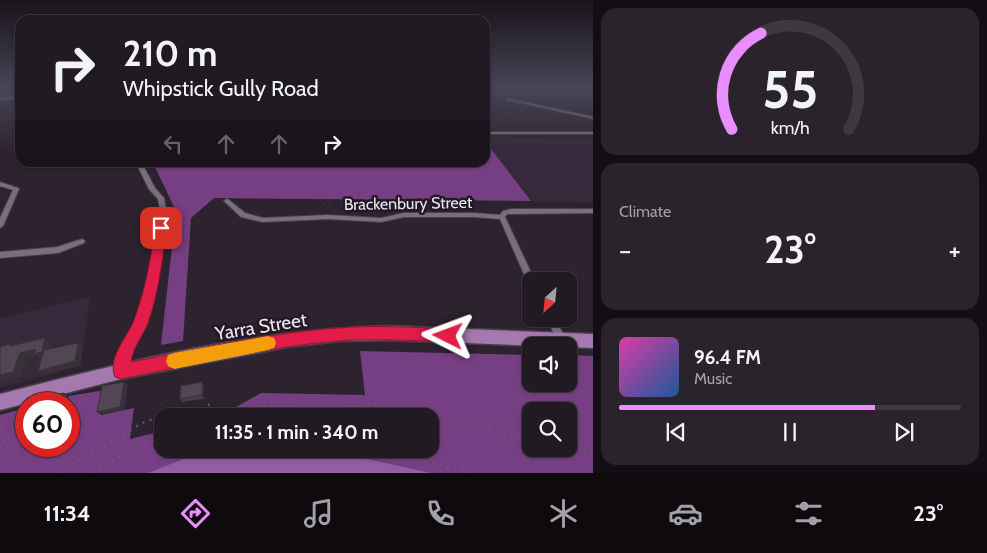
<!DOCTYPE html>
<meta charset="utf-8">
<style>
body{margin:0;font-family:Cabin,sans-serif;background:#2a232b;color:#f1f3f6;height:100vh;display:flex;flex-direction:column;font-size:19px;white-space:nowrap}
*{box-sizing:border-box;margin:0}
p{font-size:16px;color:#a2a1a6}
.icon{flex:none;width:28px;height:28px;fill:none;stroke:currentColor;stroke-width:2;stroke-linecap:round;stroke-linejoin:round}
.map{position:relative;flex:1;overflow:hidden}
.drawer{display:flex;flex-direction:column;gap:8px;padding:8px;background:#130e13;width:394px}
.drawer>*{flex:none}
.top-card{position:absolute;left:15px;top:15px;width:475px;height:152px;border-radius:15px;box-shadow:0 1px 4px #0004,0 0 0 1px #3f3841;background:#221a23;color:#f1f3f6;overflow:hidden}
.needle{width:32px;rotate:207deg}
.tools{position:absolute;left:522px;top:272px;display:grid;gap:10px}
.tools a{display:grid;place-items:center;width:55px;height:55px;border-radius:10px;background:#221a23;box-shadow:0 1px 4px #0004,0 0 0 1px #3f3841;font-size:25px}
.speed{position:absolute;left:15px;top:392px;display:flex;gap:10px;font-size:25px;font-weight:700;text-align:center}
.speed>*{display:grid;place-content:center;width:65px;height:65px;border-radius:50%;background:#221a23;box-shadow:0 1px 4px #0004,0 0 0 1px #3f3841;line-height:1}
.speed .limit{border:8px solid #d22;background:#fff;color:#111}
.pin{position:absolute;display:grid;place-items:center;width:42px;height:42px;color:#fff;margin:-21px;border-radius:10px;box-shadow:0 2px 8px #0006}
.me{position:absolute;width:55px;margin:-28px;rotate:273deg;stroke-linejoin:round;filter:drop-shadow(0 0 4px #0008)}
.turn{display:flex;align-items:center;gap:18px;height:105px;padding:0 25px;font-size:22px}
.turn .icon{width:65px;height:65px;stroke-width:2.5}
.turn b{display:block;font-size:35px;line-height:42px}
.lanes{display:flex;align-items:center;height:48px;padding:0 25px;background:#0003;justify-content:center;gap:25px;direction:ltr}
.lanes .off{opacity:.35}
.big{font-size:38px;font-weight:800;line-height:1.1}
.drawer .card{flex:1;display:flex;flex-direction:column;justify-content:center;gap:8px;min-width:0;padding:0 18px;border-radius:15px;background:#2a232b}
.drawer .dial{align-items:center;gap:0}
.dial svg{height:130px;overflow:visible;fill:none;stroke:#3f3841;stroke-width:7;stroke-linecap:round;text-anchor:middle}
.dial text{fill:#f1f3f6;stroke:none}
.song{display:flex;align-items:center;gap:15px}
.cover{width:60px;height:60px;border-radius:8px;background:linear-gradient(135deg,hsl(320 70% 55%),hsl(210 70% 35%))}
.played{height:5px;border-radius:2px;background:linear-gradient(90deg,#e98efe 75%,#3f3841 75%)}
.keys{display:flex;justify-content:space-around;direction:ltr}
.heat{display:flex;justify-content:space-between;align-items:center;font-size:28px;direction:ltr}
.trip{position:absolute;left:154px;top:408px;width:285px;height:50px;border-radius:15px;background:#221a23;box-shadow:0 1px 4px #0004,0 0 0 1px #3f3841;font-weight:800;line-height:50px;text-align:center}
.dock{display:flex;height:80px;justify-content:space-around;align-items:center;background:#0e0a0e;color:#a2a1a6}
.dock .icon{width:35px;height:35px}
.dock .active{color:#e98efe}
.dock b{font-size:22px;color:#f1f3f6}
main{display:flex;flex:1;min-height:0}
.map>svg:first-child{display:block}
</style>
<main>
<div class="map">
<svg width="594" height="473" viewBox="0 0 594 473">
<rect width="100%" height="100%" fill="#2d232f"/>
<g fill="#37293b">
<polygon points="485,137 593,139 593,203 531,201 485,141"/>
<polygon points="90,297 81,366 0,388 0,318"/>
</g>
<g fill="#763f83" fill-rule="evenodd">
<polygon points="485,141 531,201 214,198 191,218 183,341 161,345 176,211 153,163 485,162"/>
<path d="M 360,351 L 531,355 L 531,384 L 569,384 L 569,355 L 593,356 L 593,473 L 0,473 L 0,415 L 26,408 L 26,446 L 69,446 L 67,404 L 69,396 L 106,390 L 101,415 L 134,408 L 130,439 L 162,431 L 162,449 L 430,449 L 430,416 L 220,416 L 261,393 L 365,395 ZM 531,411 L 569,411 L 569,449 L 531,449 Z"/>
</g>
<polygon fill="#955ca3" points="229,449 320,449 431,473 148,473 186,458"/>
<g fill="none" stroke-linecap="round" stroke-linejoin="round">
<g stroke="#49404b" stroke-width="2">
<g id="street">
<polygon points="20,96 20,98 0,100 0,98"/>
<polygon points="506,98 594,117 594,119 507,100 506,100"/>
<rect x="485" y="132" width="109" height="2"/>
<polygon points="139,162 144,162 143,165 155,188 164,198 166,209 161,257 145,322 129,354 124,374 121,376 118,374 116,371 119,353 137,321 153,257 160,209 158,199 149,189 137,165"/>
<polygon points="0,182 18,188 19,189 3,226 0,228 0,218 13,190 0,186"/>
<polygon points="227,199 229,200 245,213 263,218 328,215 381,218 404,213 474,213 500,215 503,211 511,209 594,209 594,213 507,214 505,217 535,281 531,281 531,284 528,283 527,281 500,219 474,217 404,217 381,222 328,219 263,222 241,217 225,202 224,201 225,200"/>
<polygon points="82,239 85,241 84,243 58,253 0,258 0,252 57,247"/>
<polygon points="547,319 555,319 567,341 565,344 562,345 559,344"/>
</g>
</g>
<g stroke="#49404b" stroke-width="3">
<path id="primary" d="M 389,326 L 594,334 L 594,348 L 389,340 L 339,341 L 287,347 L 121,379 L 0,410 L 0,394 C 127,361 257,329 389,326 Z"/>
</g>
<g stroke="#685f69" stroke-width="1" stroke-dasharray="0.5 2.5" stroke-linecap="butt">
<path d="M 314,162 C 305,171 305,181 308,193 L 338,212"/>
<polyline points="170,213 213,194 221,193 223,195"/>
</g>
<g stroke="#685f69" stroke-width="2" stroke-dasharray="2 5.5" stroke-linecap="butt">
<polyline points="208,404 217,414 265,406 326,408 368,405 426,416"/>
<polyline points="430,417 443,420"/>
<polyline points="430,423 444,420 531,439"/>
<polyline points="0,428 6,433 0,451"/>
<polyline points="569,447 594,454"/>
<polyline points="368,449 381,452 389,449"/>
<polyline points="381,452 475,473"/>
<polyline points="59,473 142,423 164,415"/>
<polyline points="93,473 139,444 162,439"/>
</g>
<use href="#street" fill="#7a6e7d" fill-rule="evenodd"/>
<use href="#primary" fill="#a579af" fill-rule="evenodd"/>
</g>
<polygon fill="#463c47" points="202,382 204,386 204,399 182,402 180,399"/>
<g fill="#39313a">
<polygon points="45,338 51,343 48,357 41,359 37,356 27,358 21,377 2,381 0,386 0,375 20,353"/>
<polygon points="78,343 82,347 80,365 44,375 38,371"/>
<polygon points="124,382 128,386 124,410 101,415 97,412"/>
<polygon points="202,382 204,386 204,399 202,395"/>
<polygon points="64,393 69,396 67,404 62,404"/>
</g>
<g fill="#514653" stroke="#39313a">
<polygon points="45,338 42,352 34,354 36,349 20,353 13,372 0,375 0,347 10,344 10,346"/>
<polygon points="78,343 75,361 38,371 44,350"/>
<polygon points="124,382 120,407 97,412 102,386"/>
<polygon points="202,382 202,395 180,399 181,386"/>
<polygon points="64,393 62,404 34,404 35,401"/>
</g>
<linearGradient id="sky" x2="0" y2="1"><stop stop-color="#19131a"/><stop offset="0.57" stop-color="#464558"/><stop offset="1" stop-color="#464558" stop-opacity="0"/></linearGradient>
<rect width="594" height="153" fill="url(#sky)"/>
<path fill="#e11d48" stroke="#92132f" d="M 161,225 L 166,228 C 163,259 158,295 148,323 C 143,336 133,347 131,362 C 199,349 268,333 337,328 C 374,325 411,327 448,329 L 453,331 L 455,336 L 453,340 L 448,342 C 411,341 375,338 338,341 C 265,347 193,365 121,379 L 115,377 C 107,357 128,337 134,320 C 145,291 151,259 155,228 Z"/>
<polygon fill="#f59e0b" points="268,336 274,338 276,343 274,348 268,350 174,369 168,366 166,361 168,355 174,353"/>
<g text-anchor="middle" stroke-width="5" stroke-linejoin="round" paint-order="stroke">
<g font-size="16" fill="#ede6ee" stroke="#231925">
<text transform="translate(408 203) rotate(-1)" y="6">Brackenbury Street</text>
</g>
<g font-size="19" fill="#ede6ee" stroke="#231925">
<text transform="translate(261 326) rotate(-9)" y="7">Yarra Street</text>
</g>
</g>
</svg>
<div class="tools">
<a><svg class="needle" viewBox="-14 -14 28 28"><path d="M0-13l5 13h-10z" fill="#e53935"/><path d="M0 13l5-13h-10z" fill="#a2a1a6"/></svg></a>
<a><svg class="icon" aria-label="sound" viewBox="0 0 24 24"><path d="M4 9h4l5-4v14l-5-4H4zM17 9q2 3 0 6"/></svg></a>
<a><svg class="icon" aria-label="search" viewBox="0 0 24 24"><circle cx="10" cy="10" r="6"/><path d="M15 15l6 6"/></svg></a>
</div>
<div class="speed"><div class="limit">60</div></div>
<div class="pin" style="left:161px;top:228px;background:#d93025"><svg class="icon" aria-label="arrive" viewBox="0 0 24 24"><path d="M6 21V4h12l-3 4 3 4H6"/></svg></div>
<svg class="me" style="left:448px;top:336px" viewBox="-20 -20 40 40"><path d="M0-17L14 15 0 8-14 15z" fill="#e11d48" stroke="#fff" stroke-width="4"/></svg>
<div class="trip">11:35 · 1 min · 340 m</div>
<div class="top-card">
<div class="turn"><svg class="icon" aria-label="right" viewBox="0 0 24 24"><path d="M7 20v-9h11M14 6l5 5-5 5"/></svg><div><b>210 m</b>Whipstick Gully Road</div></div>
<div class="lanes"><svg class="icon off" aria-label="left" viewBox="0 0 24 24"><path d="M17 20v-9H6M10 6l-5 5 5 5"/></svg><svg class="icon off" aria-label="ahead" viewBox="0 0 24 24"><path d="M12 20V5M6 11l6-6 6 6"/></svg><svg class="icon off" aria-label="ahead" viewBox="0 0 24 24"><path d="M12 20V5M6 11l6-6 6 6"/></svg><svg class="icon" aria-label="right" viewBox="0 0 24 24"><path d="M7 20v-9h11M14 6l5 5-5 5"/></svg></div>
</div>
</div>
<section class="drawer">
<div class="card dial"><svg viewBox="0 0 100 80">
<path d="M14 69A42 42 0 1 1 86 69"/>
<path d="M14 69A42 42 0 0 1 32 10" stroke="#e98efe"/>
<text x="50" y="56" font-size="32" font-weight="700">55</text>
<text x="50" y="72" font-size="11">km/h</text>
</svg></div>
<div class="card"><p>Climate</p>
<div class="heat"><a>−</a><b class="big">23°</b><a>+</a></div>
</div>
<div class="card">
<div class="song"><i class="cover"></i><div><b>96.4 FM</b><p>Music</p></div></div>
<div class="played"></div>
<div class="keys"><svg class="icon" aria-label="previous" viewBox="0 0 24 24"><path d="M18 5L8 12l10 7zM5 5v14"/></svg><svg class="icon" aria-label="pause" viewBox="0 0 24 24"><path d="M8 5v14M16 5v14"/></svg><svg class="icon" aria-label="next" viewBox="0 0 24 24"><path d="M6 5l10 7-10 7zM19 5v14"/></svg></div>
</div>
</section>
</main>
<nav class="dock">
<b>11:34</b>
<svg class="icon active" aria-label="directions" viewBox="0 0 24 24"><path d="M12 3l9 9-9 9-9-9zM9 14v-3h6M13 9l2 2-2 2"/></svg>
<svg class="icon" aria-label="music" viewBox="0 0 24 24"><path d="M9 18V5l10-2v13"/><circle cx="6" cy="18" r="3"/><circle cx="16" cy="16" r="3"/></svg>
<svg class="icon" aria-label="phone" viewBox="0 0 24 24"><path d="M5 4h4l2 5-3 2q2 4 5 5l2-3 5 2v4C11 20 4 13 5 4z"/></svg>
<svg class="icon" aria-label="climate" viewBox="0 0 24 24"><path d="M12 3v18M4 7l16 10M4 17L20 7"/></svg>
<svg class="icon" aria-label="car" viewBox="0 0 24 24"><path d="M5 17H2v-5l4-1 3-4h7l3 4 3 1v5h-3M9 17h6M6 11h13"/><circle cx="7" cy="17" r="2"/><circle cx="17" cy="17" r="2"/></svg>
<svg class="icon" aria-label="filters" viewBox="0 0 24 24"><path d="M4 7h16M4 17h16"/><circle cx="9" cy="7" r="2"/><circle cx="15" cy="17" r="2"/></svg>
<b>23°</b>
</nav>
